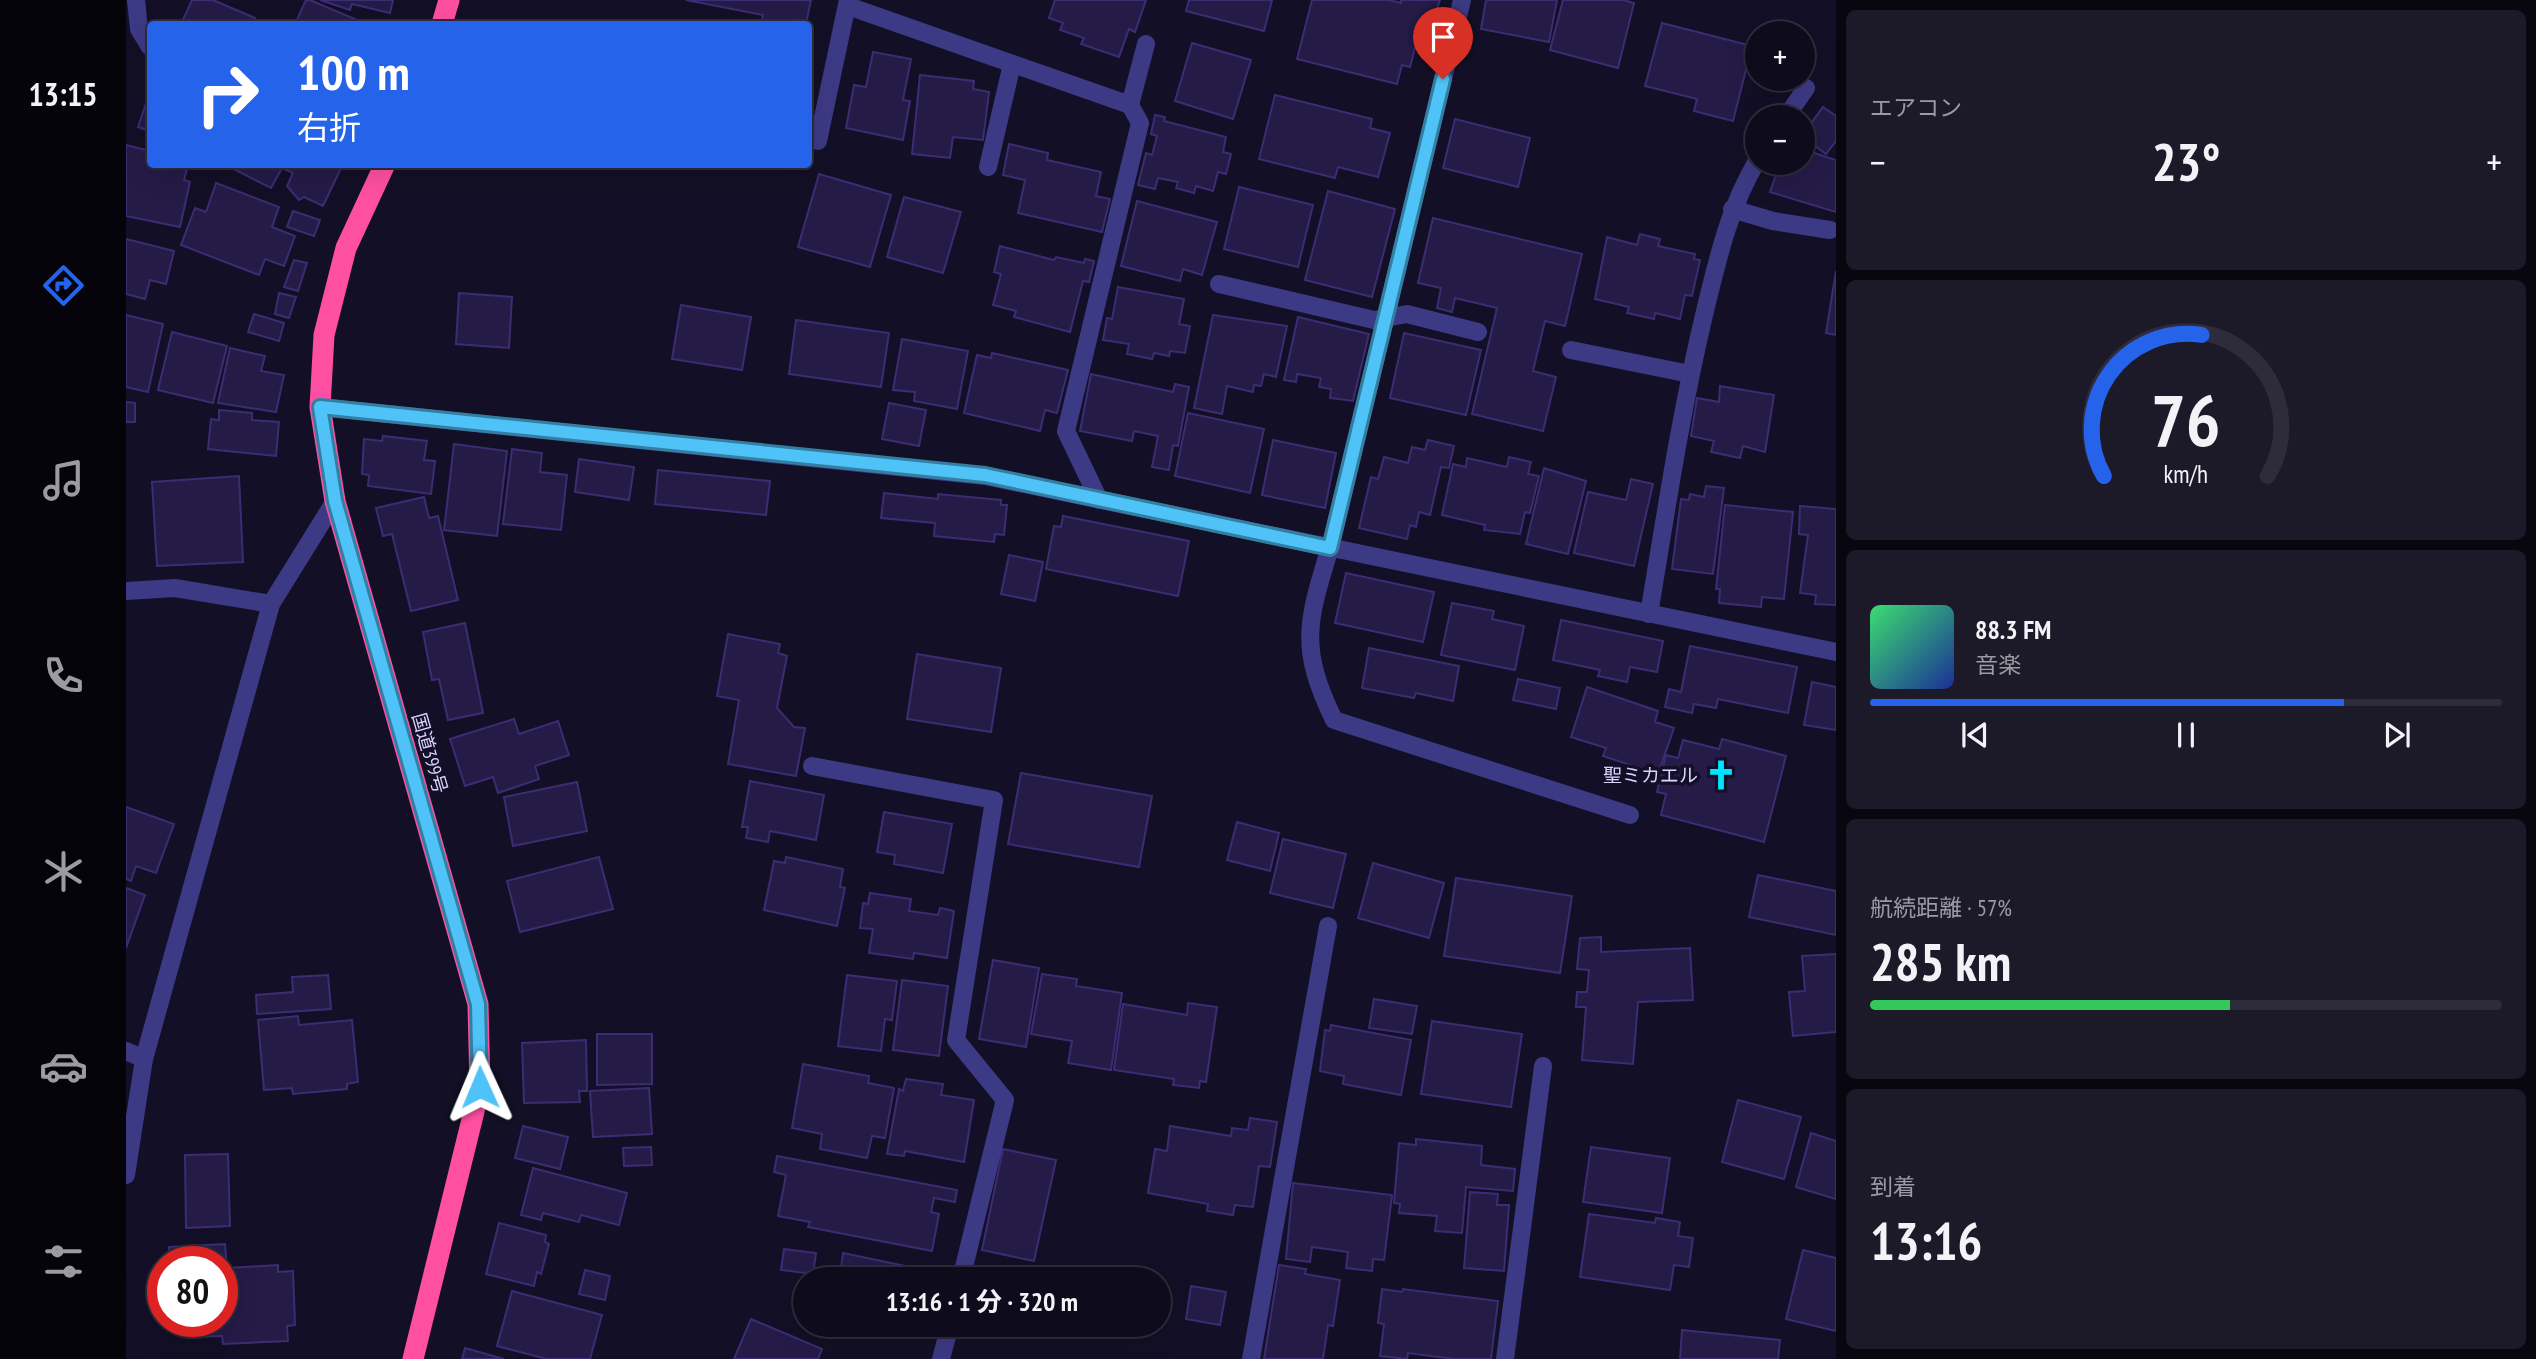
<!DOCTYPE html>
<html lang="ja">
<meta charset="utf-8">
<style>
body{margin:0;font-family:"PT Sans Narrow","Noto Sans JP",sans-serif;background:#1c1929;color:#f1f3f6;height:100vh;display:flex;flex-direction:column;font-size:26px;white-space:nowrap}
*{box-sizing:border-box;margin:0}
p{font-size:23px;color:#9b9ba3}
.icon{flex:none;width:38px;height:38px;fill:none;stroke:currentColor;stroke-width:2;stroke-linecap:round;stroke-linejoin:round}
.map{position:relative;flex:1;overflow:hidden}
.panel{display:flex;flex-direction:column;gap:10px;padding:10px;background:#08060f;width:700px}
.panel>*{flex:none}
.top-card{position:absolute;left:21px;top:21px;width:665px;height:147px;border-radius:7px;box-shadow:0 7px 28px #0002,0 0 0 2px #2e2b3b;background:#2563eb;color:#fff;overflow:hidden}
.controls{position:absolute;left:1619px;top:21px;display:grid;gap:14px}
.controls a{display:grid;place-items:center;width:70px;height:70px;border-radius:50%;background:#0e0b1c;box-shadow:0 7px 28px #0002,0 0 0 2px #2e2b3b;font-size:35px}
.speed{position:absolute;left:21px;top:1246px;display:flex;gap:14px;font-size:35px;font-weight:700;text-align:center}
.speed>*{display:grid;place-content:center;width:91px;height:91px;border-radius:50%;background:#0e0b1c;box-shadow:0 7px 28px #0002,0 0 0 2px #2e2b3b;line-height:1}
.speed .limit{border:10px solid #d22;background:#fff;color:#111}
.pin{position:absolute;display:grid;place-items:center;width:60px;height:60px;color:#fff;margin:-72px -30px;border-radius:50% 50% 50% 0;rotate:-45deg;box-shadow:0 0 7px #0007}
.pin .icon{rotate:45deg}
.me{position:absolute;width:77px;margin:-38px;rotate:359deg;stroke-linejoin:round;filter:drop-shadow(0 0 5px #0008)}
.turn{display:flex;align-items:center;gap:24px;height:147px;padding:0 35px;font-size:32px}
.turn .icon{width:91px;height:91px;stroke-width:2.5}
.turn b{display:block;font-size:49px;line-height:60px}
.big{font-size:52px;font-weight:700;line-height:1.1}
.panel .widget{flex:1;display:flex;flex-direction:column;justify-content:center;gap:10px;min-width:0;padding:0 24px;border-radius:10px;background:#1c1929}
.panel .dial{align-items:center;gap:0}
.dial svg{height:182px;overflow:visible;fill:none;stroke:#2e2b3b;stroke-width:7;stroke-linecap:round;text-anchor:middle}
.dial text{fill:#f1f3f6;stroke:none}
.song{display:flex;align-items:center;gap:21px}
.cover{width:84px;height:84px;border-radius:10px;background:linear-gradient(135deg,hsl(140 70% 55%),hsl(230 70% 35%))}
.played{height:7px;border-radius:4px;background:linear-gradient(90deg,#2563eb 75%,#2e2b3b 75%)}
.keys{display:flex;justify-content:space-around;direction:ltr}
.heat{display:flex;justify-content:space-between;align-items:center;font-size:38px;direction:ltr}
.charge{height:10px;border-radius:5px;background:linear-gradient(90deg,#34c759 57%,#2e2b3b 0)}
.trip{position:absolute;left:667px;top:1267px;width:378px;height:70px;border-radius:35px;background:#0e0b1c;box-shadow:0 7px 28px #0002,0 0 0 2px #2e2b3b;font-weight:700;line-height:70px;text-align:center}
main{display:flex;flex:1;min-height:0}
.tabs{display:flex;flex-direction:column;width:126px;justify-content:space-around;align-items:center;background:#06040b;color:#9b9ba3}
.tabs .icon{width:49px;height:49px}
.tabs .active{color:#2563eb}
.tabs b{font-size:32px;color:#f1f3f6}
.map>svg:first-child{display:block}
</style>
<main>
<nav class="tabs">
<b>13:15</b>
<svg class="icon active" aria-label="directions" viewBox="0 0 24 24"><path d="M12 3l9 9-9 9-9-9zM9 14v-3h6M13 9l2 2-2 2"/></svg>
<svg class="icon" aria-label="music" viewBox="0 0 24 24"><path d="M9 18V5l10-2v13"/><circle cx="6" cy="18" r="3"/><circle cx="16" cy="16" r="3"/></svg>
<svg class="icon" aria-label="phone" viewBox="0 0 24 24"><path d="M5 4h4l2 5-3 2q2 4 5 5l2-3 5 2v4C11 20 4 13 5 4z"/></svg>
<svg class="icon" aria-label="climate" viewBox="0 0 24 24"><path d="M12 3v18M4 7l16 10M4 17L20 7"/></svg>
<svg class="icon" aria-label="car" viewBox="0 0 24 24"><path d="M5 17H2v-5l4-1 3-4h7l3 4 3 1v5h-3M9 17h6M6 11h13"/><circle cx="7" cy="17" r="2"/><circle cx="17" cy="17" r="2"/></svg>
<svg class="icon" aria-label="filters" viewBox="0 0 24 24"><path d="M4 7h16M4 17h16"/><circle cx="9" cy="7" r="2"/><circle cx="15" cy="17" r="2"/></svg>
</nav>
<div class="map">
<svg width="1710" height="1359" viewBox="0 0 1710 1359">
<rect width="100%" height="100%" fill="#130f26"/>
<g fill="#241b47" stroke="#3b2d73" stroke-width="2">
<polygon points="66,0 87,0 129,18 127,24 55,24"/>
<polygon points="180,0 184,0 231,20 229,24 169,24"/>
<polygon points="194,0 267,0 264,13 226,4 224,10"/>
<polygon points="560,0 685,0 680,24 635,24 637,15"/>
<polygon points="929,0 1020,0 1009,32 1003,29 993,57 955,44 958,38 934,30 937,23 923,18"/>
<polygon points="1063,0 1146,0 1138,31 1060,11"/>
<polygon points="1186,0 1263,0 1275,3 1275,0 1314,0 1299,47 1290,44 1284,67 1276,65 1271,84 1171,59"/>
<polygon points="1360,0 1431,0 1423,42 1355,29"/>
<polygon points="1437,0 1497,0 1508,3 1492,68 1424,50"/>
<polygon points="1536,23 1626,46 1607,121 1568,111 1571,99 1519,86"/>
<polygon points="1066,43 1125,60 1107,119 1049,101"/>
<polygon points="747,52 785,59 777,100 784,101 777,140 720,128 728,85 740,87"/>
<polygon points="794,75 848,81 847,89 863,92 857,140 827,137 824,158 786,154"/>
<polygon points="24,92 24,131 12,127"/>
<polygon points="1149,95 1246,119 1244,128 1264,133 1252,177 1212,167 1209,178 1133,159"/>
<polygon points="1697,107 1710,116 1710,141 1700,154 1676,136"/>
<polygon points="1029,115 1039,117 1038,121 1100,137 1097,152 1105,154 1100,174 1092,172 1087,191 1070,186 1068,193 1050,188 1052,182 1032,178 1029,189 1012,185 1020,153 1026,155 1031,136 1025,134"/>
<polygon points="1329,119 1404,138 1392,187 1317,168"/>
<polygon points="883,144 922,153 921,160 975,172 970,196 984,199 976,232 892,213 899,180 877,175"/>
<polygon points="0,145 24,151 24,164 62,165 58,180 64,182 54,227 0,216"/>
<polygon points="1676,149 1710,160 1710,212 1644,192 1654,163 1676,163"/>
<polygon points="98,164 217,164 197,206 178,197 173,200 161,186 167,173 156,168 145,188"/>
<polygon points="693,174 765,195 744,267 672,247"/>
<polygon points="90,183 153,207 146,227 169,236 158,266 139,259 133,275 55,245 69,208 80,212"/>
<polygon points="1113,187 1187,205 1172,267 1098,249"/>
<polygon points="1202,191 1269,209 1246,297 1179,280"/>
<polygon points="778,197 835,212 817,273 761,257"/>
<polygon points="1011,201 1091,222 1076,275 1057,269 1054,281 995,266"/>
<polygon points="167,211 194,220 188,236 161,227"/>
<polygon points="1307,218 1456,254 1439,326 1419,321 1407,371 1430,377 1417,431 1346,414 1371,308 1329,298 1326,312 1311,308 1315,288 1292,283"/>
<polygon points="1514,234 1534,239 1532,246 1569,254 1568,259 1574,260 1566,296 1559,295 1554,319 1529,313 1528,319 1501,313 1503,307 1469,299 1481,237 1511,245"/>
<polygon points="0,239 48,251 40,284 24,280 19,299 0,294"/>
<polygon points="874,246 928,260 930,257 958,263 959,259 968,261 963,282 957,281 944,332 888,317 890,311 867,305 875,274 868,272"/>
<polygon points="168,260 181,263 172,291 158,287"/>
<polygon points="1710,271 1710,335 1700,333"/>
<polygon points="992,287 1058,299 1053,324 1064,326 1059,353 1044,351 1043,356 1028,353 1026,359 1001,354 1003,344 977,340 981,318 986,319"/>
<polygon points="153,293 170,297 163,318 149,314"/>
<polygon points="333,293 386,297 383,348 330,344"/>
<polygon points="555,305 625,317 616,370 546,359"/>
<polygon points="128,314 158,323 153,341 122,332"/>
<polygon points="0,315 37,324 22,392 0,387"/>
<polygon points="1087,315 1161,326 1150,377 1138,374 1135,386 1128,385 1127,392 1101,386 1096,414 1068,408"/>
<polygon points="1172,317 1243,334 1227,401 1204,398 1205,389 1193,387 1195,378 1171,374 1170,382 1158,380"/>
<polygon points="670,320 763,333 755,387 663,374"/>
<polygon points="46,332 101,346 87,403 32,390"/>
<polygon points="1278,333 1355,350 1340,415 1264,398"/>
<polygon points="776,339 842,351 831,409 788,401 789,392 767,390"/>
<polygon points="104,348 139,356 135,371 158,375 150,412 92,403"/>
<polygon points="866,353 942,370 931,413 919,410 914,431 838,413 851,355 865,358"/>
<polygon points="965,374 1047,392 1049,384 1063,387 1052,446 1047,445 1043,470 1026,467 1032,436 1008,431 1006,441 954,431"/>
<polygon points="1594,386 1648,395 1639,452 1617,446 1614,458 1585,452 1588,441 1565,436 1571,398 1593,402"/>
<polygon points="0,402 9,403 9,422 0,422"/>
<polygon points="763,403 800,410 793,446 756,439"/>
<polygon points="93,410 126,413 126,420 153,422 150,456 82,449 85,419 93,420"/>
<polygon points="1062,413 1138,429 1124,493 1049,476"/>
<polygon points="257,436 301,441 298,460 309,461 305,494 242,486 243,475 236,474 238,439 256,441"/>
<polygon points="1147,440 1210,453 1199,508 1136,495"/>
<polygon points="1302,440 1328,446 1323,468 1315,467 1304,515 1293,512 1290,527 1284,525 1281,539 1233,528 1245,477 1252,479 1258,457 1282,463 1286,447 1299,450"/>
<polygon points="328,444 381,451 371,536 318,530"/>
<polygon points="386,449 416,453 414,472 441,475 435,530 377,524"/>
<polygon points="1383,457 1405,462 1402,474 1413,476 1404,513 1399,512 1394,534 1358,530 1359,525 1316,515 1327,464 1340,467 1341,458 1381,467"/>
<polygon points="453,459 508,467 503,500 449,492"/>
<polygon points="1418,468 1460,481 1442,554 1400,544"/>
<polygon points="532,470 644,481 640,515 529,504"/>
<polygon points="113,476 117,562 31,566 26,482"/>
<polygon points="1505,479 1527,484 1508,566 1448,553 1462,492 1500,500"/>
<polygon points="1580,486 1598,488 1587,574 1546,569 1555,499 1563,500 1564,494 1578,497"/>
<polygon points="758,493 812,499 812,494 875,500 875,505 881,505 878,535 869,534 868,542 808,536 809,523 755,518"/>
<polygon points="298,497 303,518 312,516 332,600 285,611 266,534 257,536 250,508"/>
<polygon points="1599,505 1667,512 1658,599 1636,597 1635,607 1593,603 1594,589 1590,589"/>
<polygon points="1674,506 1710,509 1710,605 1689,604 1690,595 1674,593 1682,535 1673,534"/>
<polygon points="937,516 1063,541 1052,596 920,569 928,526 935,527"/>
<polygon points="883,555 917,562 909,601 875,594"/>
<polygon points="1220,573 1308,592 1297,642 1209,623"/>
<polygon points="1326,603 1368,611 1366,619 1398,626 1389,670 1315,655"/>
<polygon points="1435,620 1537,641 1531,672 1504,667 1501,682 1472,676 1474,670 1427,660"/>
<polygon points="339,623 357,713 322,720 313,679 306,680 297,632"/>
<polygon points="602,634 654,644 652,653 661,656 651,708 668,727 679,728 670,776 602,764 613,700 591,696"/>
<polygon points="1564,646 1671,667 1662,713 1592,699 1590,708 1568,704 1566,713 1539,707 1543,689 1555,692"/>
<polygon points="1243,648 1333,666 1327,701 1290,693 1288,698 1236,688"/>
<polygon points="791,654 875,668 865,732 781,719"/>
<polygon points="1392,679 1434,688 1430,709 1387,700"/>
<polygon points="1686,682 1710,687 1710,730 1678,725"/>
<polygon points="1461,687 1532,711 1529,722 1548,728 1532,774 1477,756 1480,748 1445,737"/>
<polygon points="388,719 393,734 432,721 443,755 409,766 413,779 372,793 367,777 339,786 324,739"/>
<polygon points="1596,739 1660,756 1638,842 1535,815 1540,794 1531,792 1540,755 1552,758 1557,740 1593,749"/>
<polygon points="895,773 1026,796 1013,867 882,844"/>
<polygon points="624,781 698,795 690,840 644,831 642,842 620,838 622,827 616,827"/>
<polygon points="451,782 461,831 387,846 378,797"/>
<polygon points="0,807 48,824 30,873 10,866 5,881 0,879"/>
<polygon points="758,812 826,824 817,873 768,864 769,855 751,852"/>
<polygon points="1111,822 1153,833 1144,871 1101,860"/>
<polygon points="1157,839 1220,854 1207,908 1144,893"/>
<polygon points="473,857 487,909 394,932 381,881"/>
<polygon points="660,857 717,869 714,887 719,888 711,926 638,910 648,861 659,863"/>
<polygon points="1247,863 1318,883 1303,938 1232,918"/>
<polygon points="1632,875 1710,891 1710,935 1623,917"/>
<polygon points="1330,878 1446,896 1434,973 1318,956"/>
<polygon points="0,888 19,895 0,948"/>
<polygon points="744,893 785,899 783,911 812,915 814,908 828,911 821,958 788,953 787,959 743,953 747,929 734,928 737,903 742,904"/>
<polygon points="1475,937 1475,952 1564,948 1567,1000 1512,1002 1507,1064 1456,1060 1460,1007 1450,1007 1451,992 1461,992 1463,970 1451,969 1454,938"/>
<polygon points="1710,954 1710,1032 1667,1036 1663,992 1679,991 1676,956"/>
<polygon points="867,960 913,968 900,1047 853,1039"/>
<polygon points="916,974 951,979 950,986 996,993 985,1070 942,1063 946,1041 905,1034"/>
<polygon points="202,975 205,1009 131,1014 130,995 167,992 166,977"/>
<polygon points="721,975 771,981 766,1020 759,1019 755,1051 712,1046"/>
<polygon points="776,980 822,986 813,1056 767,1050"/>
<polygon points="1248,999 1291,1006 1286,1034 1243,1028"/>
<polygon points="1062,1003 1091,1007 1080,1082 1074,1081 1073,1088 1047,1085 1048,1079 988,1070 997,1004 1061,1015"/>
<polygon points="172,1016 173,1025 226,1020 232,1082 221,1084 221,1089 167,1094 166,1088 138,1090 132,1020"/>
<polygon points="1306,1021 1396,1034 1385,1107 1295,1094"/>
<polygon points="1205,1025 1285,1040 1275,1095 1217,1084 1218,1076 1194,1071 1199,1030 1204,1031"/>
<polygon points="471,1034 526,1034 526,1084 471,1085"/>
<polygon points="460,1040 461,1091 453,1091 454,1102 398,1103 396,1043"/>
<polygon points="677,1064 743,1076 742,1083 768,1088 759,1138 746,1136 741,1158 694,1149 696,1134 666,1128"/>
<polygon points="780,1079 817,1084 815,1095 848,1100 838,1162 779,1151 778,1156 761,1154 773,1089 777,1091"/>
<polygon points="523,1088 526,1134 467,1137 464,1091"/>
<polygon points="1612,1100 1675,1117 1658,1179 1596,1162"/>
<polygon points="1124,1118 1151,1122 1144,1167 1133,1166 1127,1207 1109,1205 1107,1215 1081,1211 1082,1204 1022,1193 1029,1149 1041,1151 1044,1126 1105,1136 1106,1128 1122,1130"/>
<polygon points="397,1126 442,1137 434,1169 389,1158"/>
<polygon points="1685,1133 1710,1141 1710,1199 1670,1187"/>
<polygon points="1290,1139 1356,1146 1355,1165 1389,1169 1387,1191 1340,1187 1336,1233 1309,1231 1311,1216 1273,1213 1274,1204 1268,1203 1273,1143 1290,1145"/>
<polygon points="525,1147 526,1165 498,1166 497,1148"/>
<polygon points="1465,1147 1544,1158 1536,1213 1457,1202"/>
<polygon points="877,1149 930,1160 908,1261 856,1250"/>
<polygon points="102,1154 104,1226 60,1228 59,1155"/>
<polygon points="651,1156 831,1190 829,1202 808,1198 805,1212 813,1214 806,1251 682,1227 684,1222 652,1216 660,1175 648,1172"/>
<polygon points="407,1168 501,1193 493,1225 455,1215 453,1222 417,1213 415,1220 395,1215"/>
<polygon points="1167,1183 1266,1195 1258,1260 1247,1259 1246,1271 1220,1268 1222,1252 1186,1247 1184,1262 1160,1259"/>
<polygon points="1344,1192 1372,1194 1371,1205 1383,1205 1378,1271 1338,1268"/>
<polygon points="1463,1214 1529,1223 1530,1218 1554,1222 1552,1236 1567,1238 1563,1267 1548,1265 1544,1290 1454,1277"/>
<polygon points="373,1223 420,1235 419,1242 423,1244 415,1274 411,1272 408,1286 360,1274"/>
<polygon points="99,1244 101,1268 152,1265 152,1272 167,1271 169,1325 161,1326 162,1341 97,1344 96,1336 70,1337 69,1321 96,1321 96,1262 43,1262 43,1247"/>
<polygon points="658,1249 690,1253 687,1274 655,1270"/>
<polygon points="1677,1250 1710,1258 1710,1331 1660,1319"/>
<polygon points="717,1253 794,1269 792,1277 806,1279 724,1279 714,1276"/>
<polygon points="1153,1265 1180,1269 1179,1274 1214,1280 1207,1326 1202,1325 1197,1359 1138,1359"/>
<polygon points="459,1270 484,1276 479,1300 453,1294"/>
<polygon points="1065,1286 1100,1292 1094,1325 1060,1319"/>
<polygon points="1256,1289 1276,1292 1277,1289 1372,1301 1365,1359 1328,1359 1282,1353 1281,1359 1254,1356 1258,1324 1252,1323"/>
<polygon points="386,1291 476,1315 464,1359 421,1359 371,1346"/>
<polygon points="625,1319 696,1349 692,1359 608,1359"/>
<polygon points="751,1325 803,1325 801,1333"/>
<polygon points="1556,1330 1654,1340 1652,1359 1554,1359"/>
<polygon points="339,1348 378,1359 336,1359"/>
</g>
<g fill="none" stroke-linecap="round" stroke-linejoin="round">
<g stroke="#3d3a85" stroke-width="18">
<polyline points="10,0 13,29 24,47"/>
<path d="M 1336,0 L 1204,548 C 1181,622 1173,648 1208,720 L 1504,815"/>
<polyline points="722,6 1004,105 1020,44"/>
<polyline points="1660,117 1680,88"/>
<polyline points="692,141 722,0"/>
<polyline points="862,167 886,64"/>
<polyline points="1606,209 1647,221 1704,230"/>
<polyline points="1093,284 1248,320 1281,314 1352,332"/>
<polyline points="1445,350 1564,374"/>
<polyline points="194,407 859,476 1710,652"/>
<polyline points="973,500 940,431 1014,123 1004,105"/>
<polyline points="0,591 49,588 145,604"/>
<path d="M 1523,614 C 1540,512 1555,411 1579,311 C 1592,258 1603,208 1631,161"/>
<polyline points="686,766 868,800 830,1040 879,1100 835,1279"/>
<polyline points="0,1051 18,1059"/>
<polyline points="0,1175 18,1059 145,604 209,501"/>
<polyline points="815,1359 824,1325"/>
<polyline points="1125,1359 1202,926"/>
<polyline points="1379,1359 1417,1066"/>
</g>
<g stroke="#ff4fa3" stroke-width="21">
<polyline points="316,24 323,0"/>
<polyline points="259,164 220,248 198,335 194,407 209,501 352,1004 354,1087 287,1359"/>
</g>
</g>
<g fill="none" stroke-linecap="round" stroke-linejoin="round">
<g stroke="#337fa1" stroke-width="18">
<polyline id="route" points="354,1087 352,1004 209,501 194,407 859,475 1204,548 1317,79"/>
</g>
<use href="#route" stroke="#4fc3f7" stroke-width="12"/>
</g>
<defs>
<g id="church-bare" transform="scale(2.415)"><path d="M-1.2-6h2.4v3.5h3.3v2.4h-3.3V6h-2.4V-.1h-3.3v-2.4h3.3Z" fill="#00e5ff" stroke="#130f26" stroke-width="2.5" paint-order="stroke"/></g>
</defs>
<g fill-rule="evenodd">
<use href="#church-bare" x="1595" y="775"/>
</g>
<g text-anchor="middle" stroke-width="7" stroke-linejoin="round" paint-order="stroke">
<g font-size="19" fill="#d9d4ff" stroke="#130f26">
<text transform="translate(304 753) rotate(74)" y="7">国道399号</text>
</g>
<g font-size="19" fill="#d9d4ff" stroke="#130f26" text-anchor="end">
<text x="1572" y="782">聖ミカエル</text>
</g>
</g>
</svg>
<div class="controls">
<a>+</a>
<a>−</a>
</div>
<div class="speed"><div class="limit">80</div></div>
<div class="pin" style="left:1317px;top:79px;background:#d93025"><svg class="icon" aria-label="arrive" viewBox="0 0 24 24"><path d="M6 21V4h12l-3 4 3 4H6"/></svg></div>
<svg class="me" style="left:354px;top:1087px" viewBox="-20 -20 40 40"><path d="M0-17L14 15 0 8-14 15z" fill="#4fc3f7" stroke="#fff" stroke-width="4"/></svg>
<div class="trip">13:16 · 1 分 · 320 m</div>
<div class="top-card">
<div class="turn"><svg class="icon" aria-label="right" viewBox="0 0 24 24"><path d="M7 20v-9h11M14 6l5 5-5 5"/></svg><div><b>100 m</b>右折</div></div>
</div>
</div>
<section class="panel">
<div class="widget"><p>エアコン</p>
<div class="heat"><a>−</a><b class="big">23°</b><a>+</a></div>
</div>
<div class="widget dial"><svg viewBox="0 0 100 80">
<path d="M14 69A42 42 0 1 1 86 69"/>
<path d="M14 69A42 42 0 0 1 57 7" stroke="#2563eb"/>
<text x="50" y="56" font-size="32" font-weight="700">76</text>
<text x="50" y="72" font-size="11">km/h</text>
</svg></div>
<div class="widget">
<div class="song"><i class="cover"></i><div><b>88.3 FM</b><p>音楽</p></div></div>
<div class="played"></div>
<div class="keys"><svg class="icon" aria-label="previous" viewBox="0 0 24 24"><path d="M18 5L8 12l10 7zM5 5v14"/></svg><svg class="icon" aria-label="pause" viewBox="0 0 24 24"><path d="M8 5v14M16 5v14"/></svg><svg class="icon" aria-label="next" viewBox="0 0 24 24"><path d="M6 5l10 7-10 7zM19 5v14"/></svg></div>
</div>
<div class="widget"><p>航続距離 · 57%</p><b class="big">285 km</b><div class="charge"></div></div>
<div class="widget"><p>到着</p><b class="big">13:16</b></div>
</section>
</main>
